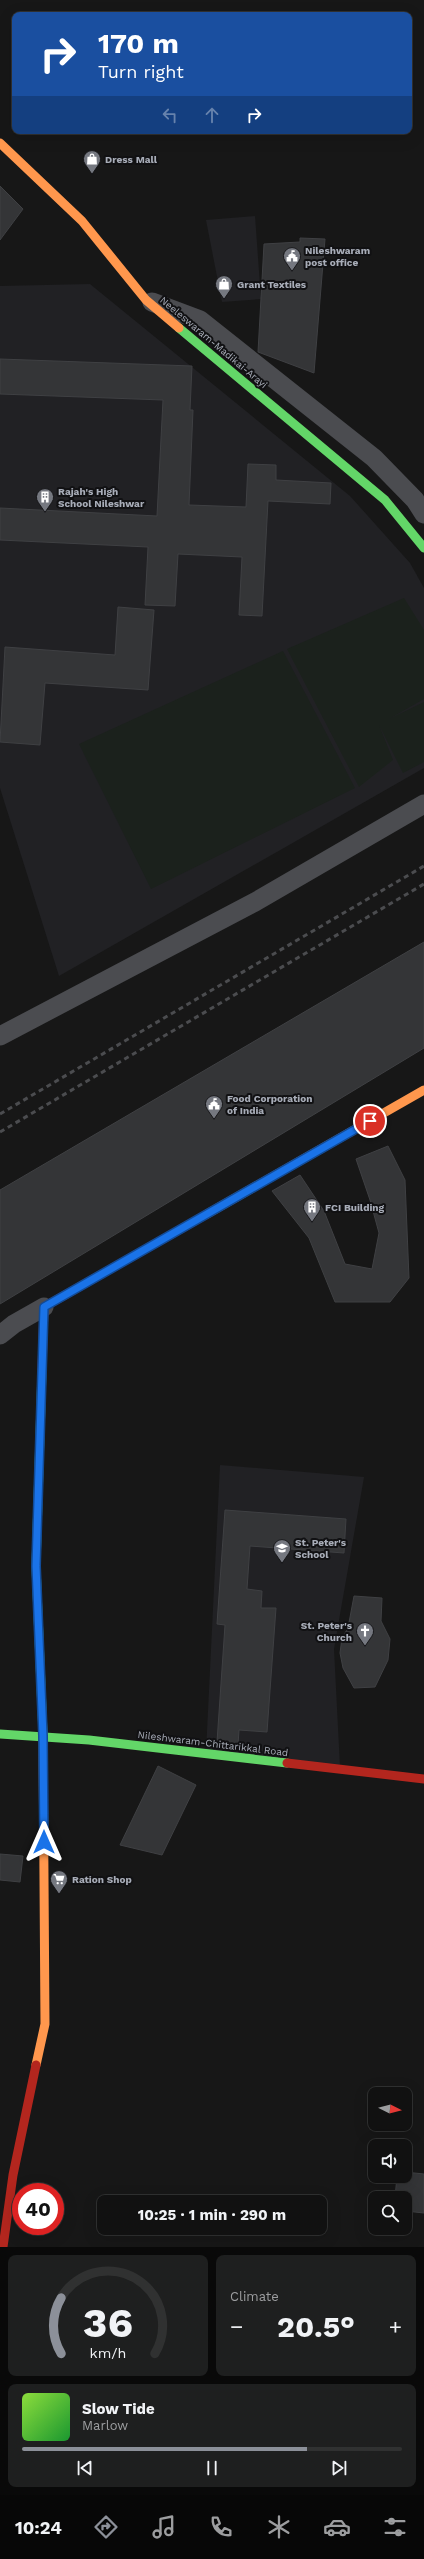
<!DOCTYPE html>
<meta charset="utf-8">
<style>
body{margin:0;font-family:"Work Sans",sans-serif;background:#1e1f1f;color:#f1f3f6;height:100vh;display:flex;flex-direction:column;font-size:15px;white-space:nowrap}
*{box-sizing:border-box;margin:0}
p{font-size:13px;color:#9c9d9f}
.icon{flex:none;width:22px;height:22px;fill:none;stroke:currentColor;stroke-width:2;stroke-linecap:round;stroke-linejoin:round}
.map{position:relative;height:2247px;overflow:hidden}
.panel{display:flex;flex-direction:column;gap:8px;padding:8px;background:#090909;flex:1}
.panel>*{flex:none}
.guide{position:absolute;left:12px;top:12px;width:400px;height:122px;border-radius:8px;box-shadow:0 4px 16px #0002,0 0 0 1px #303131;background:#1a4fa0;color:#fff;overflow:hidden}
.needle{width:26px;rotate:96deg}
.tools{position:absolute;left:368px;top:2087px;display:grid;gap:8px}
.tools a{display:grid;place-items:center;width:44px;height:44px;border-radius:8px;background:#111;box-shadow:0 4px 16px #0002,0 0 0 1px #303131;font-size:20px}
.speed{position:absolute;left:12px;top:2183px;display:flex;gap:8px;font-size:20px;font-weight:700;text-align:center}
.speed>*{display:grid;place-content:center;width:52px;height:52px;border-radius:50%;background:#111;box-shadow:0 4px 16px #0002,0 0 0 1px #303131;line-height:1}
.speed .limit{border:6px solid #d22;background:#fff;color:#111}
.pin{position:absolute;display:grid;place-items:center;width:34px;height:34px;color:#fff;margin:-17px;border:2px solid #fff;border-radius:50%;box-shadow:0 1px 4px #0007}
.me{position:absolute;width:44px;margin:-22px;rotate:0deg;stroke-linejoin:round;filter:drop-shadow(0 0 3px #0008)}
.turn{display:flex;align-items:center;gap:14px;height:84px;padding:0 20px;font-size:18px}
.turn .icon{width:52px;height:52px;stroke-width:2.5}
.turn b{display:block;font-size:28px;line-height:34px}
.lanes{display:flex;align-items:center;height:38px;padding:0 20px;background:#0003;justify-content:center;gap:20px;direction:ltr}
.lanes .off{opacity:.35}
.big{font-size:30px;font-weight:700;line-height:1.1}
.panel .tile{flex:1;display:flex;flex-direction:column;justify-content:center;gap:6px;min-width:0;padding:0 14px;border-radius:8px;background:#1e1f1f}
.panel .dial{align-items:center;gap:0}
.dial svg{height:104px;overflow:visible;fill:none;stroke:#303131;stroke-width:7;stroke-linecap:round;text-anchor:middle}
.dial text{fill:#f1f3f6;stroke:none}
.song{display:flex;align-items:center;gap:12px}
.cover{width:48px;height:48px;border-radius:6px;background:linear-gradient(135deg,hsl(90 70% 55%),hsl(130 70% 35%))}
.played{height:4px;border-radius:2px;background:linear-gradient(90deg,#8c9099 75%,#303131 75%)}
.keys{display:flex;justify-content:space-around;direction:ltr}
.heat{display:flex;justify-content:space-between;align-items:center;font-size:22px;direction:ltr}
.panel .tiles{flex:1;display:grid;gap:8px;grid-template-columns:1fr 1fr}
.tile:last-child{grid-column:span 2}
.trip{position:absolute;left:97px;top:2195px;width:230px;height:40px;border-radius:8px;background:#111;box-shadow:0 4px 16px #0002,0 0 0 1px #303131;font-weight:700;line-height:40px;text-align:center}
.tab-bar{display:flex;height:64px;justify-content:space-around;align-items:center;background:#070707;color:#9c9d9f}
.tab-bar .icon{width:28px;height:28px}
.tab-bar .current{color:#8c9099}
.tab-bar b{font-size:18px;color:#f1f3f6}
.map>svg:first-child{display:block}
</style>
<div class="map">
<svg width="424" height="2247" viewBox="0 0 424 2247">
<rect width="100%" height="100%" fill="#171717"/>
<g fill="#212124">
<polygon points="255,216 261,299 222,302 206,220"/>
<polygon points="90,284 350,496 410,563 424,588 424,768 59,976 0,788 0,286"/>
<polygon points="220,1465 364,1477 334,1649 340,1767 206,1752"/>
</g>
<g fill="#1b211c">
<polygon points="404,598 424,630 424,699 389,719 424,702 424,762 403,773 379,725 393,760 359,787 287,649"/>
<polygon points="283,651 355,788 151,889 79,744"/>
</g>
<g fill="#343537" stroke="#3f4043">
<polygon points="0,186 23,209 0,240"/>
<polygon points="300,238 325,239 314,373 258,352 264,244 300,242"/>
<polygon points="0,359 192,366 190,410 193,410 189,505 246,507 248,464 276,465 276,480 331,483 330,504 268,501 262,616 239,615 242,557 178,554 175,606 145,605 148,547 0,540 0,508 157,516 163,400 0,394"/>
<polygon points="118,607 154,610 148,690 45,683 40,745 0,742 5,647 115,655"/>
<polygon points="424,942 424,1048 0,1304 0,1190"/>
<polygon points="388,1146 405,1180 409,1278 390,1302 335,1302 309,1238 272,1191 300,1175 324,1211 345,1264 372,1269 379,1233 370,1200 356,1159"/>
<polygon points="225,1510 346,1519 344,1553 250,1546 247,1589 262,1591 261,1608 276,1608 267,1732 239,1730 238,1745 217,1742 225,1625 217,1624"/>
<polygon points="354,1596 382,1598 381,1621 390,1639 388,1660 375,1687 354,1688 343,1668 340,1653 342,1638 348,1628"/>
<polygon points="158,1766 196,1785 162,1855 120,1845"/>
<polygon points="0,1854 23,1856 20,1882 0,1880"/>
<polygon points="405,2172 424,2174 424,2213 405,2211 405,2198 395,2198 397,2176 405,2176"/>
</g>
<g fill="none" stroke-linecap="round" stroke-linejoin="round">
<g stroke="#4b4c50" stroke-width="19">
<polyline points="152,302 200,320 374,458 415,500 424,514"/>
<polyline points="0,1036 255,902 424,804"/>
<polyline points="0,1335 14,1324 44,1307"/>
</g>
<g stroke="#63d668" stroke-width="9">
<polyline points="179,328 385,500 424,548"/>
<polyline points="42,1370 36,1566 43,1734"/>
<polyline points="0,1734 89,1740 287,1763"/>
</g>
<g stroke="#ff974d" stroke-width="9">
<polyline points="0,143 82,221 146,300 179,328"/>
<polyline points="207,1214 424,1090"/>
<polyline points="36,2065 45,2024 43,1734"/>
</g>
<g stroke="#b3261e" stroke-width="9">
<polyline points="42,1370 44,1307 207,1214"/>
<polyline points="287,1763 424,1779"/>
<polyline points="3,2247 13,2175 36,2065"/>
</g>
<g stroke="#4b4c4f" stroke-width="3" stroke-dasharray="5 4" stroke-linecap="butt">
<polyline points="0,1114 424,866"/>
<polyline points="0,1132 424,884"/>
</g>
</g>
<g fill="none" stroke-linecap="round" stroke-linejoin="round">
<g stroke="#114b97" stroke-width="10">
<polyline id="route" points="44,1842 43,1736 36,1566 44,1307 370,1121"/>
</g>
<use href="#route" stroke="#1a73e8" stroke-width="7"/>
</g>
<defs>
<g id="shop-pin" transform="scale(0.9)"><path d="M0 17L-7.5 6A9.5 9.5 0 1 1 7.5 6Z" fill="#757880" stroke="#111113"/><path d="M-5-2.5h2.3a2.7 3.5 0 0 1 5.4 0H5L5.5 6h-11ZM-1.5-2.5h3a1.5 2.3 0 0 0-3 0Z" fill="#fff"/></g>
<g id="civic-pin" transform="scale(0.9)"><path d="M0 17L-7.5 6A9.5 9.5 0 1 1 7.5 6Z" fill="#757880" stroke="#111113"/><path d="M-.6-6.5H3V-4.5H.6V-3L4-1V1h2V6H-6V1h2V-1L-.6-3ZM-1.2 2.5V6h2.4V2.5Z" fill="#fff"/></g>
<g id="building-pin" transform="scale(0.9)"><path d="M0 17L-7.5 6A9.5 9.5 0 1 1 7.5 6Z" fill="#757880" stroke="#111113"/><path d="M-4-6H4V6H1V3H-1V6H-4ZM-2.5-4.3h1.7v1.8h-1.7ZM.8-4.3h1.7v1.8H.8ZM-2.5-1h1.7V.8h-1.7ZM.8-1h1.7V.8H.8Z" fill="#fff"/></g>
<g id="school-pin" transform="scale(0.9)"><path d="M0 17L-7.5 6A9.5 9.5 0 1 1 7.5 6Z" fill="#757880" stroke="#111113"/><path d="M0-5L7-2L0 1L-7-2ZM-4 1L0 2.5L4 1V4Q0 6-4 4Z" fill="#fff"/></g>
<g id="church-pin" transform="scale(0.9)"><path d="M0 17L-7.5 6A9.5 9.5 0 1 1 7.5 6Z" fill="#757880" stroke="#111113"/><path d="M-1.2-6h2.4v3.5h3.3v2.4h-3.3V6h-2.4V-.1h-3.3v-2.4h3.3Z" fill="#fff"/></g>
<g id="supermarket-pin" transform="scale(0.9)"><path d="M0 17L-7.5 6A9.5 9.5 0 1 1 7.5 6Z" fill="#757880" stroke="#111113"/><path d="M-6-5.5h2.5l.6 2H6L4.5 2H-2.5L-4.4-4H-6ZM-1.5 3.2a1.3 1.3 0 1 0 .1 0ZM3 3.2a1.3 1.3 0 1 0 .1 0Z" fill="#fff"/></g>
</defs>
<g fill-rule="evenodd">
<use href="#shop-pin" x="92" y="159"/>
<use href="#civic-pin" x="292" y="256"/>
<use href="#shop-pin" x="224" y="284"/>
<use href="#building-pin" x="45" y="497"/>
<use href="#civic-pin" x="214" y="1104"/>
<use href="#building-pin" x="312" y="1207"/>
<use href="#school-pin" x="282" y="1548"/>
<use href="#church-pin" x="365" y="1631"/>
<use href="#supermarket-pin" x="59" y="1879"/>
</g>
<g text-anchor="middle" stroke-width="4" stroke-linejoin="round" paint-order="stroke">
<g font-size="10" font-weight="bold" fill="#a8adb8" stroke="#111113" text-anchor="start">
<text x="105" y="163">Dress Mall</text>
<text x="305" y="254">Nileshwaram<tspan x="305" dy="12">post office</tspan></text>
<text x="237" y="288">Grant Textiles</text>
<text x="58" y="495">Rajah's High<tspan x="58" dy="12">School Nileshwar</tspan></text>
<text x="227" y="1102">Food Corporation<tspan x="227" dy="12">of India</tspan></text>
<text x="325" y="1211">FCI Building</text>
<text x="295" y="1546">St. Peter's<tspan x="295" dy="12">School</tspan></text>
<text x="352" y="1629" text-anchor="end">St. Peter's<tspan x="352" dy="12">Church</tspan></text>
<text x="72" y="1883">Ration Shop</text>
</g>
<g font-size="10" fill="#a8adb8" stroke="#111113">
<text transform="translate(214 342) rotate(40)" y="4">Neeleswaram-Madikai-Arayi</text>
<text transform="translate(213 1743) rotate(7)" y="4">Nileshwaram-Chittarikkal Road</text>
</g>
</g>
</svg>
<div class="tools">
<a><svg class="needle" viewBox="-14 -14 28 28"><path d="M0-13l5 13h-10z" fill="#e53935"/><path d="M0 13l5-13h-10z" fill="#9c9d9f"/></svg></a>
<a><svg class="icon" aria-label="sound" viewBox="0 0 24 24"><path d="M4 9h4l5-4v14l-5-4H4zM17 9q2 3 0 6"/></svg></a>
<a><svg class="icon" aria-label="search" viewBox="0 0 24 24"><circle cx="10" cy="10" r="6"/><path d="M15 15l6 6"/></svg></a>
</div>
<div class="speed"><div class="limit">40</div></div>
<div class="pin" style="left:370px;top:1121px;background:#d93025"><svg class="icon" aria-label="arrive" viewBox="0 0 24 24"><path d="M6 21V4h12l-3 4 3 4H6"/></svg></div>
<svg class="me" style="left:44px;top:1842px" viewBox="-20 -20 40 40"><path d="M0-17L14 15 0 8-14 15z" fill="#1a73e8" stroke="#fff" stroke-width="4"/></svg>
<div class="trip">10:25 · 1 min · 290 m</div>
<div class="guide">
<div class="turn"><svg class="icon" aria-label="right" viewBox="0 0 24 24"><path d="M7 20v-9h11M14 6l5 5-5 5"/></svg><div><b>170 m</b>Turn right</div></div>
<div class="lanes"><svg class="icon off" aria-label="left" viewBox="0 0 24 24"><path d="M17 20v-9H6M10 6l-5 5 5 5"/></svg><svg class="icon off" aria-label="ahead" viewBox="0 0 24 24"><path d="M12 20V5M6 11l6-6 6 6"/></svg><svg class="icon" aria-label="right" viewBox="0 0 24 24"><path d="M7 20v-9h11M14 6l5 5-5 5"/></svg></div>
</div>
</div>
<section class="panel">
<div class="tiles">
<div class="tile dial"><svg viewBox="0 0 100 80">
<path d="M14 69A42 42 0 1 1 86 69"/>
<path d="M14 69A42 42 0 0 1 14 26" stroke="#8c9099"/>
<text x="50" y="56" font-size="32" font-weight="700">36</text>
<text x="50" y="72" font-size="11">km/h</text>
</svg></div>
<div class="tile"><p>Climate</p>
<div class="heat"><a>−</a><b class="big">20.5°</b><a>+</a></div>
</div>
<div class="tile">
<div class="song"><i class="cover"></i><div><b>Slow Tide</b><p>Marlow</p></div></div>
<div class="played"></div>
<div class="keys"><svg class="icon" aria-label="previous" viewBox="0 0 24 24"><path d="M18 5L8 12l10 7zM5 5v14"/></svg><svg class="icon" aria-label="pause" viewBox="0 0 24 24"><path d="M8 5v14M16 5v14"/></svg><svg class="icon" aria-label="next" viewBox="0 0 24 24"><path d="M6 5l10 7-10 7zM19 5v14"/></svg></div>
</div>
</div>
</section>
<nav class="tab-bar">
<b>10:24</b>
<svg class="icon current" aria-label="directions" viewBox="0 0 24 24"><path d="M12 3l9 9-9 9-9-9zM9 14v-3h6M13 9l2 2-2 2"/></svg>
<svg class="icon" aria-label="music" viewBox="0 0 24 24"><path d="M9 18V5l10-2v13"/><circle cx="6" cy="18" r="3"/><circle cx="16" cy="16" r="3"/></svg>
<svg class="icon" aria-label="phone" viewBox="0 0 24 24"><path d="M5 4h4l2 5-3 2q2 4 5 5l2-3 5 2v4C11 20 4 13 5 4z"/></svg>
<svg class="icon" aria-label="climate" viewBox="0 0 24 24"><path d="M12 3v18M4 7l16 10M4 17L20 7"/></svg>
<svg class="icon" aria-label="car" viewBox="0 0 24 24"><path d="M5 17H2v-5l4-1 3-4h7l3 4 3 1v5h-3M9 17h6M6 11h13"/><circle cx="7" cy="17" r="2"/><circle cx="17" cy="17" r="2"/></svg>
<svg class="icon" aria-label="filters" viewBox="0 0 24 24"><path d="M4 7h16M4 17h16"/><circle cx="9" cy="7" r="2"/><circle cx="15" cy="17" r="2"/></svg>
</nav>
